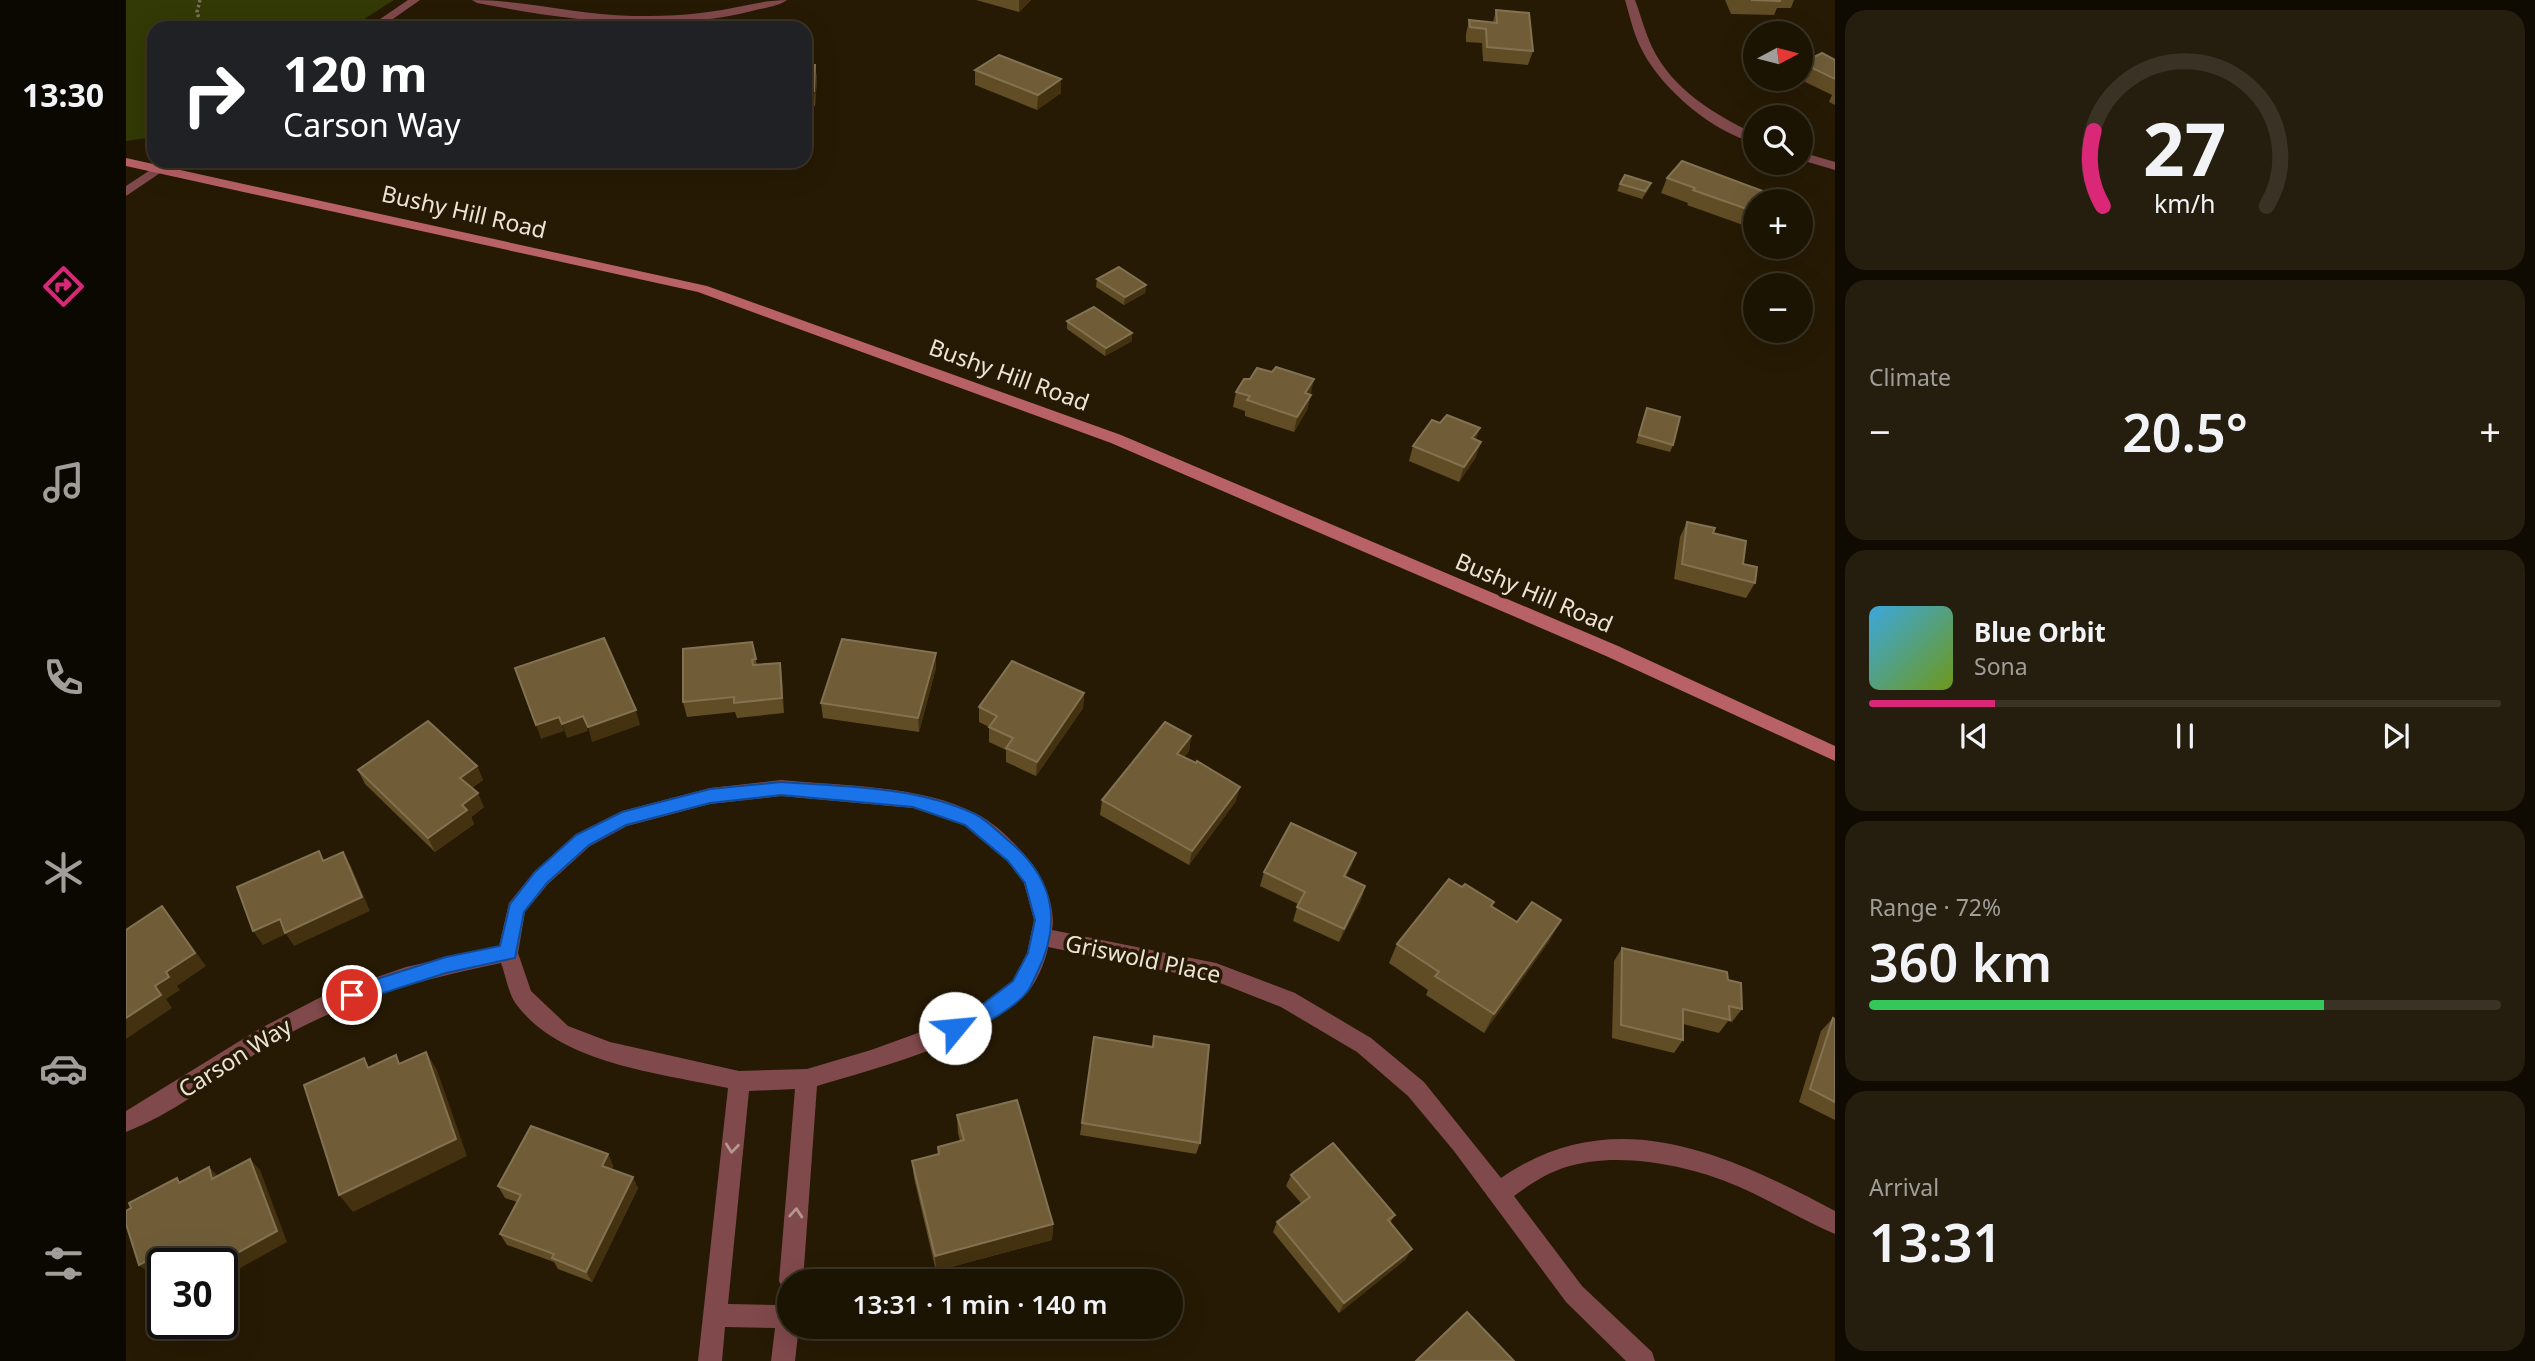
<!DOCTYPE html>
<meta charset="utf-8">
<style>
body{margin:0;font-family:"Noto Sans",sans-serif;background:#251d0d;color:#f1f3f6;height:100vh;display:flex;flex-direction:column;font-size:26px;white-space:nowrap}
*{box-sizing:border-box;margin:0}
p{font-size:23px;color:#a09e9a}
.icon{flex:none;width:38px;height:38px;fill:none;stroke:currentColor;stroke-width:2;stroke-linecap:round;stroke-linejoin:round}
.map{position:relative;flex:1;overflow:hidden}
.drawer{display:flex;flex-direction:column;gap:10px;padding:10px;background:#0f0b02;width:700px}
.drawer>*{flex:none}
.guide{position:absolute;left:21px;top:21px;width:665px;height:147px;border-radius:21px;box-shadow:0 7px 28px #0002,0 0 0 2px #3a3325;background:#202124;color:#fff;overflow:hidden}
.needle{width:46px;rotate:83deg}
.buttons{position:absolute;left:1617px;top:21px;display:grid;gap:14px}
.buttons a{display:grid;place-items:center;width:70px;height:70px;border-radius:50%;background:#1c1403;box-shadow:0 7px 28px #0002,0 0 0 2px #3a3325;font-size:35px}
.speed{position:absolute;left:21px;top:1248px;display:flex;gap:14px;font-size:35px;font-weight:700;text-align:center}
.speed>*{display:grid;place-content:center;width:91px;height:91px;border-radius:50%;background:#1c1403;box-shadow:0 7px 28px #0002,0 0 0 2px #3a3325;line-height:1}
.speed .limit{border:4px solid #111;border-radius:10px;background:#fff;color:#111}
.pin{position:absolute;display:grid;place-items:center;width:60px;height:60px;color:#fff;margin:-30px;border:4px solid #fff;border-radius:50%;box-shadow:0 2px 7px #0007}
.me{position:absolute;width:77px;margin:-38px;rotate:62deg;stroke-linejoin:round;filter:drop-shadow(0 0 5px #0008)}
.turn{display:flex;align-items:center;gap:24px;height:147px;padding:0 21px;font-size:32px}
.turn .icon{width:91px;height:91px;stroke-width:2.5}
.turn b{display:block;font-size:49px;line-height:60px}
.big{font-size:52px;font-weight:600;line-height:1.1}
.drawer .widget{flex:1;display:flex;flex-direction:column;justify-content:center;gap:10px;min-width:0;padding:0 24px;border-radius:21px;background:#251d0d}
.drawer .dial{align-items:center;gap:0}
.dial svg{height:182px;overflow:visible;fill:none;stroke:#3a3325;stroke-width:7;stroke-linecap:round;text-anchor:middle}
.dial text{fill:#f1f3f6;stroke:none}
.song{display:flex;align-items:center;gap:21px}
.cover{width:84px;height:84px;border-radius:10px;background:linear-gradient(135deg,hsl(200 70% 55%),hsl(80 70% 35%))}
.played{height:7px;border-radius:4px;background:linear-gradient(90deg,#db2777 20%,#3a3325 20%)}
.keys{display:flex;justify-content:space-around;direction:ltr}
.heat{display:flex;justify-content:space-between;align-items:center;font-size:38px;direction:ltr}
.charge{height:10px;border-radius:5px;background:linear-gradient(90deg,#34c759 72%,#3a3325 0)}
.trip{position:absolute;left:651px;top:1269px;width:406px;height:70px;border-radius:35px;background:#1c1403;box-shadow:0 7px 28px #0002,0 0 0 2px #3a3325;font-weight:600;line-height:70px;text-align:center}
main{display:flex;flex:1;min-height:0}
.tabs{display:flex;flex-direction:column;width:126px;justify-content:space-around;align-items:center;background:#0b0801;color:#a09e9a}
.tabs .icon{width:49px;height:49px}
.tabs .on{color:#db2777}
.tabs b{font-size:32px;color:#f1f3f6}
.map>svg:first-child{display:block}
</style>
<main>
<nav class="tabs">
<b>13:30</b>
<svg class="icon on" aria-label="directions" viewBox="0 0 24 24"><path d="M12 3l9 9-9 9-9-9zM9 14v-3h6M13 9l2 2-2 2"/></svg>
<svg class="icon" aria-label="music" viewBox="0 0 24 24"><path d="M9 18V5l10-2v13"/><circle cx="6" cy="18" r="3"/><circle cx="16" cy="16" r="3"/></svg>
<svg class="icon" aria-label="phone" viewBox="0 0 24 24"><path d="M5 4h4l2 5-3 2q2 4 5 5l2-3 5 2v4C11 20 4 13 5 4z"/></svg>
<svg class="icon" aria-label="climate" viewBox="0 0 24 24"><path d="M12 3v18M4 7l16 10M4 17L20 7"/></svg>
<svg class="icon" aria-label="car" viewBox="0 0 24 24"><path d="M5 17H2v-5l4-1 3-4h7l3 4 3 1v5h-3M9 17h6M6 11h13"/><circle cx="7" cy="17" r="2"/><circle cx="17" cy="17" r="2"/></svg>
<svg class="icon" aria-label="filters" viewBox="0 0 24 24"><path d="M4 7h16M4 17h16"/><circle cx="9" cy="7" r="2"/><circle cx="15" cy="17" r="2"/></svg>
</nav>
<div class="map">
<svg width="1709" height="1361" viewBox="0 0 1709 1361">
<rect width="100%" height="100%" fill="#261a04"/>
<polygon fill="#333a05" points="0,0 268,0 224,28 28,28 28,137 0,141"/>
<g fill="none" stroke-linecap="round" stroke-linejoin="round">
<polyline stroke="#7a705d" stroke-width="3.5" stroke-dasharray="2.5 2.5" stroke-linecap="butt" points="74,0 71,12 76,28"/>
<g fill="#80494c" fill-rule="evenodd">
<path d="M 346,0 C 399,0 452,15 506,16 C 531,16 557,16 582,12 C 609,9 635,0 661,0 C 653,6 638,8 626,11 C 536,34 441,20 351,3 Z"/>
<path d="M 1499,0 L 1509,0 C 1515,16 1519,32 1526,47 C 1546,89 1589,115 1629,134 L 1629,143 C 1587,132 1537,90 1517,52 C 1508,36 1504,17 1499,0 Z"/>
<polygon points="1675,152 1709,162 1709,170 1675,160"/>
<path d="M 655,780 C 717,786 796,785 851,814 C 872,825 893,847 907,865 C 919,881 930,910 926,930 L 1090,963 L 1169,993 L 1245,1038 L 1298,1082 L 1375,1178 C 1488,1100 1601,1154 1709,1211 L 1709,1234 C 1678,1221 1649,1203 1618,1189 C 1569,1166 1493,1150 1440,1167 C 1421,1173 1404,1184 1388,1196 L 1456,1286 L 1526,1352 L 1529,1361 L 1500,1361 L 1440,1302 L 1328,1151 L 1282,1096 L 1231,1052 L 1155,1007 L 1089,981 L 922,947 C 920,961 909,986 899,995 C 846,1044 758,1066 691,1086 L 677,1281 L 663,1281 L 663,1292 L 657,1289 L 653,1281 L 669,1089 L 623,1091 L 602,1304 L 651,1305 L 655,1297 L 663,1293 L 663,1326 L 673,1326 L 669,1361 L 645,1361 L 649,1328 L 599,1327 L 596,1361 L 572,1361 L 602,1088 C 533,1073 434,1064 390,1004 C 382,993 380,976 375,963 C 296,979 220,1000 150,1041 C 100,1071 54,1111 0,1132 L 0,1111 L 135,1028 L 199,995 L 280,967 L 373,946 L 383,903 L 408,872 L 450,834 L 496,811 L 584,788 ZM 655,796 L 787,808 L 838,825 L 881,861 L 898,883 L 908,920 L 901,953 L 887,981 L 857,1003 L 822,1022 L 745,1050 L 681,1069 L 613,1071 L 484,1042 L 442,1026 L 405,991 L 392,953 L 399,912 L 422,884 L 464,846 L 501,826 L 584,804 Z"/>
</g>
<g fill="#80494c" fill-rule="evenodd">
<polygon points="282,0 294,0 254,28 241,28"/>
<polygon points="38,161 52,161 0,196 0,186"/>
</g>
<polygon fill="#b86166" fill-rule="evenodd" points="0,158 581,286 995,435 1492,646 1709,746 1709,761 1480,656 985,443 572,292 0,166"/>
</g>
<g fill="#604c25">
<polygon points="850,0 905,0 893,12"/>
<polygon points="1599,0 1668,0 1665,8 1651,8 1648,15 1605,14"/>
<polygon points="1370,10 1407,51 1402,65 1357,61 1356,43 1340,42 1340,34 1343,20 1367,22"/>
<polygon points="1709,60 1709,105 1703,102 1706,95 1673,79 1675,79 1675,65 1676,63"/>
<polygon points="679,65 689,65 691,79 689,106 679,106"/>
<polygon points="849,70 935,93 911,110 849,85"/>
<polygon points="1541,178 1639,192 1635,201 1629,201 1617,225 1561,205 1562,203 1535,193"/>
<polygon points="1525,183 1522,190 1516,199 1491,191 1494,184"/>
<polygon points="971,279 1020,285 1019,293 998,305 970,287"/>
<polygon points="941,321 1006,333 1006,341 979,356 941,329"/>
<polygon points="1124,379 1185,394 1181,410 1168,432 1119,416 1119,411 1107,407 1110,392"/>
<polygon points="1521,408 1547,445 1544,452 1510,443"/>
<polygon points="1350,440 1350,457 1333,482 1283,461 1287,446"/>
<polygon points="1561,522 1587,533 1617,564 1629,583 1620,598 1548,579 1554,537"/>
<polygon points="626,642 631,665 654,663 656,677 658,713 611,718 609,712 561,717 557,702"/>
<polygon points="810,668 793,732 697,718 695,703"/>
<polygon points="958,693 957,708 910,776 880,762 880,750 863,742 863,727 853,722 853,707"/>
<polygon points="1065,736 1063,751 1058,757 1110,801 1063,865 974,815 976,800"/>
<polygon points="351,766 357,780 346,788 358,807 345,817 348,824 309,852 239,784 232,770"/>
<polygon points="1230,853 1225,867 1220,877 1239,886 1235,900 1213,942 1167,921 1172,904 1134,886 1138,872"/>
<polygon points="1366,907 1391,922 1424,940 1358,1033 1300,995 1302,990 1263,963 1271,944"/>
<polygon points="1496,948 1602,980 1616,1009 1606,1022 1602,1021 1593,1033 1557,1024 1557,1040 1548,1053 1486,1038 1488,961"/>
<polygon points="1707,1018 1709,1019 1709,1120 1673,1102 1695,1031"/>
<polygon points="1028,1036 1074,1143 1070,1154 954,1135 968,1037 1026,1047"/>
<polygon points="831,1115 927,1224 926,1240 810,1271 788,1178 786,1161 812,1154 812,1147 834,1141 832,1133"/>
<polygon points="482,1154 487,1166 486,1169 512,1188 466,1282 432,1269 428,1262 381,1245 374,1234 391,1202 379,1198 372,1186"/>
<polygon points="1165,1175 1269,1215 1264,1223 1280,1259 1213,1313 1147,1232 1151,1222 1175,1203 1160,1186"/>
</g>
<g fill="#433110">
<polygon points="893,0 905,0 893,12"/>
<polygon points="689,65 691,79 689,106 688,91"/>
<polygon points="935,79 935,93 911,110 912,95"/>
<polygon points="1629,204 1629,211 1617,225 1624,210"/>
<polygon points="1020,285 1019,293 998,305 999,297"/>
<polygon points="1006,333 1006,341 979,356 980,348"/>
<polygon points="1188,379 1185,394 1176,409 1179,393"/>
<polygon points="1185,395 1181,410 1168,432 1171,417"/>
<polygon points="1354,428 1349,443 1346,438"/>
<polygon points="1355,442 1350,457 1333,482 1338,467"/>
<polygon points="810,653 810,668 793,732 792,718"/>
<polygon points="654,663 656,677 658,713 656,698"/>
<polygon points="958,693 957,708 910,776 911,762"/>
<polygon points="510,710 514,725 466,742 462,727"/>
<polygon points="457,716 462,731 441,738 436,724"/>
<polygon points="433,717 438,731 415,739 410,725"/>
<polygon points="1065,736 1063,751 1049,768 1051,754"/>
<polygon points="351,766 357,780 341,792 334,778"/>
<polygon points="1114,787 1110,801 1063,865 1066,851"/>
<polygon points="352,793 358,807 345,817 348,824 309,852 302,838 336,805"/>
<polygon points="217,852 225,866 244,911 168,946 160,934 137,945 127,931"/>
<polygon points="1230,853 1225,867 1213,890 1218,876"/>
<polygon points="1239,886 1235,900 1213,942 1218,929"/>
<polygon points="36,906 80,966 51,986 54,990 40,999 46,1008 0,1039 0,1018 40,972"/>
<polygon points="1435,920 1424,940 1358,1033 1368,1014"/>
<polygon points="300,1052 311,1070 341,1156 227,1212 213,1195"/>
<polygon points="482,1154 487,1166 482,1177 476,1166"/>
<polygon points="124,1159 134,1170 161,1242 100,1276 101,1279 96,1282 96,1264 91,1264"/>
<polygon points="83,1167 94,1178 86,1179"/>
<polygon points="507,1177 512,1188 466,1282 460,1272"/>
<polygon points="927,1224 926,1240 810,1271 809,1256"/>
<polygon points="1286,1249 1280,1259 1213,1313 1218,1303"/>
<polygon points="40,1250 47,1264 37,1264 37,1269 26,1275 13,1265"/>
</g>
<g fill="#705d38" stroke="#837251" stroke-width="2">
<polygon points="1625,0 1654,0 1654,1"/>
<polygon points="1370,10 1403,13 1407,51 1361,47 1360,29 1344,27 1343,20 1371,23"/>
<polygon points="1696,53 1709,60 1709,79 1676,63"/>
<polygon points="873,55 935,79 912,95 849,70"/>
<polygon points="679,65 689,65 688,91 679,92"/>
<polygon points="1556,161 1639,192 1631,201 1629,201 1629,204 1624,210 1567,190 1569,188 1541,178"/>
<polygon points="1499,175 1525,183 1519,191 1494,184"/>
<polygon points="993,267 1020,285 999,297 971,279"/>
<polygon points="968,307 1006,333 980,348 941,321"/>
<polygon points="1150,367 1188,379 1179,393 1185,395 1171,417 1121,400 1124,396 1110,392 1118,379 1124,379 1131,368 1146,372"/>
<polygon points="1521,408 1554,417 1547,445 1513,435"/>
<polygon points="1321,415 1354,428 1346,438 1355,442 1338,467 1287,446 1306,420 1314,423"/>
<polygon points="1561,522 1589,528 1587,533 1620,541 1617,564 1631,567 1629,583 1556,564"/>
<polygon points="478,638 510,710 462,727 457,716 436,724 433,717 410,725 389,668"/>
<polygon points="716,639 810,653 792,718 695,703"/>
<polygon points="626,642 630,659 626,660 627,665 654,663 656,698 608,703 608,697 557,702 557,649"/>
<polygon points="886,661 958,693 911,762 880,748 887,738 863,727 871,716 853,707"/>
<polygon points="302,721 351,766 334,778 352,793 336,805 341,810 302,838 232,770"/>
<polygon points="1039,722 1065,736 1051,754 1070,763 1071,761 1114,787 1066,851 976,800"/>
<polygon points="1165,823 1230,853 1218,876 1239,886 1218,929 1171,907 1179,892 1138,872"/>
<polygon points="193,851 197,861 217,852 236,897 159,933 154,919 127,931 111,887"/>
<polygon points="1323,879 1336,887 1339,884 1368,902 1365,906 1391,922 1406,902 1435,920 1368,1014 1309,976 1313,972 1271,944"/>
<polygon points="36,906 69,953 40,972 43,977 29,986 35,995 0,1018 0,930"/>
<polygon points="1496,948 1601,972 1602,980 1615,983 1616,1009 1603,1006 1604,1020 1557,1009 1557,1040 1495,1025"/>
<polygon points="1707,1018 1709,1019 1709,1102 1684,1089"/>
<polygon points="1028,1036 1083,1045 1074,1143 956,1123 968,1037 1027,1047"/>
<polygon points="300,1052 330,1139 213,1195 178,1085 238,1058 242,1068 270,1055 273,1064"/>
<polygon points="891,1100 927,1224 809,1256 786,1161 813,1154 812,1147 838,1140 831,1115"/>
<polygon points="405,1126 482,1154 476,1166 507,1177 460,1272 426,1258 428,1254 374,1234 395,1195 372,1186"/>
<polygon points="1207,1143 1269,1215 1262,1220 1286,1249 1218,1303 1151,1222 1184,1197 1165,1175"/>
<polygon points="124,1159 151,1231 91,1264 44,1264 40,1250 13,1265 0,1224 0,1211 5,1208 3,1203 51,1178 53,1183 83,1167 86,1179"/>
<polygon points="1341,1312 1388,1361 1290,1361"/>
</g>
<defs><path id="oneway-chevron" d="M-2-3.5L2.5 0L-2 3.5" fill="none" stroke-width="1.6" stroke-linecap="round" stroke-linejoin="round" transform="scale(1.75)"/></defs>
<g stroke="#b69691">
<use href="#oneway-chevron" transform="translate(606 1148) rotate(96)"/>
<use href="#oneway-chevron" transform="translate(670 1213) rotate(-86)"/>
</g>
<path fill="#1a73e8" stroke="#114b97" stroke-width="2" d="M 655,782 C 720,787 789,786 849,814 C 861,820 872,832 883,841 C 927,878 937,921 911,973 C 908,979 905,987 901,992 C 888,1009 849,1030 829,1037 L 822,1035 L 819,1028 L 822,1022 L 857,1004 L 887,981 L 902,953 L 909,920 L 899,883 L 882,861 L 839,825 L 787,807 L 655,795 L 584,803 L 500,825 L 463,845 L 421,883 L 398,912 L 389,958 L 320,973 L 226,1003 L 219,1001 L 216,995 L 219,989 L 226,987 L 320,957 L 374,946 L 384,904 L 409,872 L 450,835 L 496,812 L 584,789 Z"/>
<g text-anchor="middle" stroke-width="7" stroke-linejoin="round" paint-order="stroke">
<g font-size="23" fill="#ece4d6" stroke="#261a04">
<text transform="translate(338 212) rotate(13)" y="8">Bushy Hill Road</text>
<text transform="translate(883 375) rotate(20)" y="8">Bushy Hill Road</text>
<text transform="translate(1408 593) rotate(23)" y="8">Bushy Hill Road</text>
<text transform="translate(1017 959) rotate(12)" y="8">Griswold Place</text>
<text transform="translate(109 1058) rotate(-32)" y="8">Carson Way</text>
</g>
</g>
</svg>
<div class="buttons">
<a><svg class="needle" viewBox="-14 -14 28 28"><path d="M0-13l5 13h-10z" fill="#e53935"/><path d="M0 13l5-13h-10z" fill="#a09e9a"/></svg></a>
<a><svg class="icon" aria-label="search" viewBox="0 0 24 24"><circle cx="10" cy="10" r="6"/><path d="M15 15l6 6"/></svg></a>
<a>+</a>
<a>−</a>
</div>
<div class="speed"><div class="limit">30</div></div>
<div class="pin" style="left:226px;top:995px;background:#d93025"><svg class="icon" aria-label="arrive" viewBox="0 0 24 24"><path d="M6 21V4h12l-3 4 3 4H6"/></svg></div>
<svg class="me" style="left:829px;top:1028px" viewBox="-20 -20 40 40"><circle r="19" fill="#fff"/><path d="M0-13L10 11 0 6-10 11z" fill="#1a73e8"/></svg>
<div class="trip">13:31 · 1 min · 140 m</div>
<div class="guide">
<div class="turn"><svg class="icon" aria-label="right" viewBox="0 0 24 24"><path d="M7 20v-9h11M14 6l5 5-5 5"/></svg><div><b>120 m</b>Carson Way</div></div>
</div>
</div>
<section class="drawer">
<div class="widget dial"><svg viewBox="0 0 100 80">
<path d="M14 69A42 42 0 1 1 86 69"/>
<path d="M14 69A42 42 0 0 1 10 36" stroke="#db2777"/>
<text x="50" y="56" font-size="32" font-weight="700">27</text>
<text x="50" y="72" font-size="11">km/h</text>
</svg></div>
<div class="widget"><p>Climate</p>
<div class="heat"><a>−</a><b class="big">20.5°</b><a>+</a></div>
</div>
<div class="widget">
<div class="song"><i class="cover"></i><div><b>Blue Orbit</b><p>Sona</p></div></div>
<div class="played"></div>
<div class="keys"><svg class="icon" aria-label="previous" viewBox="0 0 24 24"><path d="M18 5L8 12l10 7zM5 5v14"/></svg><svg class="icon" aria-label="pause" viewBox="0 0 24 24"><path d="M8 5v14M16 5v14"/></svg><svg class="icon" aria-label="next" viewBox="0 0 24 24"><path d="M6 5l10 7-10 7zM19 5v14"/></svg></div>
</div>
<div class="widget"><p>Range · 72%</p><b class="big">360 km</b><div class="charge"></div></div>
<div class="widget"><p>Arrival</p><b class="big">13:31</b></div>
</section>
</main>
